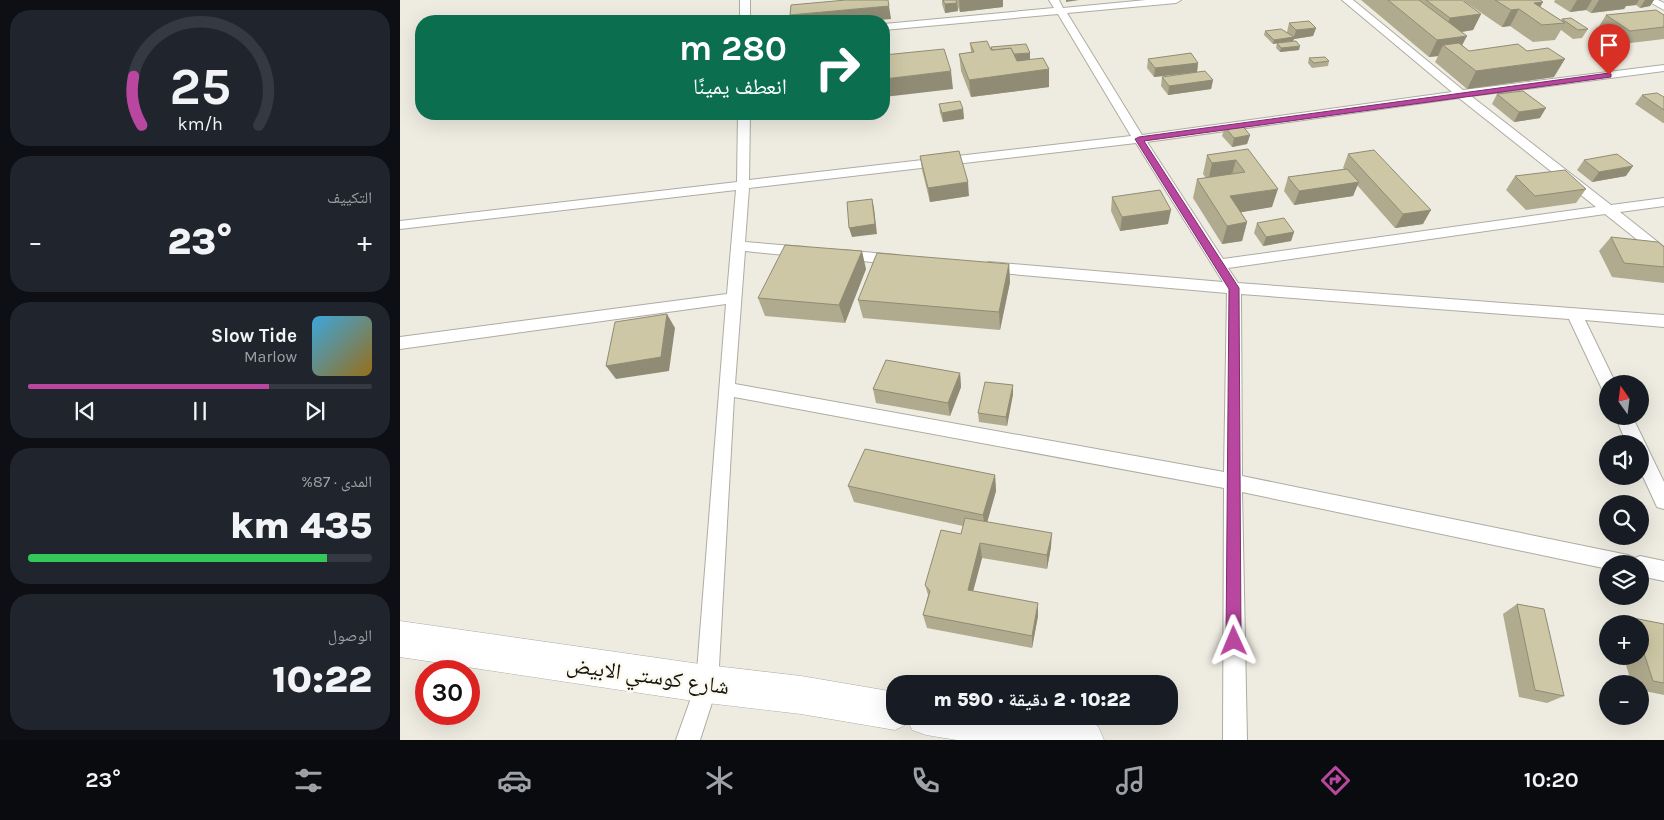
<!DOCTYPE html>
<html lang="ar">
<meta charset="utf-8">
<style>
body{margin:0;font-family:Karla,"Noto Naskh Arabic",sans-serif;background:#20242c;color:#f1f3f6;direction:rtl;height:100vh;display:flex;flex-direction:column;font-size:19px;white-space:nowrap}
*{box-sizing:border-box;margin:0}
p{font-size:16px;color:#9ea1a6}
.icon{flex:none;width:28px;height:28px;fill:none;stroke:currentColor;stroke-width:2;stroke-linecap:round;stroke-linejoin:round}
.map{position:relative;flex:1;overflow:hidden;direction:ltr}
.side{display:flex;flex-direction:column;gap:10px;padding:10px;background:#0d0f14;width:400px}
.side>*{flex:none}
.banner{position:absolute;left:15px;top:15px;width:475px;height:105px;border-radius:20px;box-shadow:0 5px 20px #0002;direction:rtl;background:#0b6e4f;color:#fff;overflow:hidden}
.needle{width:32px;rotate:346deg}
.buttons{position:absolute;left:1199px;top:375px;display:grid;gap:10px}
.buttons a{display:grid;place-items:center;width:50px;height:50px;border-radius:50%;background:#171b24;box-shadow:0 5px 20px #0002;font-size:25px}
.speed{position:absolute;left:15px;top:660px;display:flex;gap:10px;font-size:25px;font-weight:700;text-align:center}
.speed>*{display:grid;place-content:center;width:65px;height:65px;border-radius:50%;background:#171b24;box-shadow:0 5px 20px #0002;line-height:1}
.speed .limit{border:8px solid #d22;background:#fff;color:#111}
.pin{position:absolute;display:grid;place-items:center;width:42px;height:42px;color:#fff;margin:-51px -21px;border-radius:50% 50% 50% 0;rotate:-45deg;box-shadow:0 0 5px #0007}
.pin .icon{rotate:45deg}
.me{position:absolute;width:55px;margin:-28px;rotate:359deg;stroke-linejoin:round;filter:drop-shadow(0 0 4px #0008)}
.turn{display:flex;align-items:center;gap:18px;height:105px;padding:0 20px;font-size:22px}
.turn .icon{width:65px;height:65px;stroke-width:2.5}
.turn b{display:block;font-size:35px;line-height:42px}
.big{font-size:38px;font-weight:800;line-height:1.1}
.side .tile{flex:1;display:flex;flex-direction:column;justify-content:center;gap:8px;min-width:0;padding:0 18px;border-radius:20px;background:#20242c}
.side .dial{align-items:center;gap:0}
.dial svg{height:130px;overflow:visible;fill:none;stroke:#363941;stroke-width:7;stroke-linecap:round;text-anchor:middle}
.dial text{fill:#f1f3f6;stroke:none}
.song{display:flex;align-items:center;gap:15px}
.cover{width:60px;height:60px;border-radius:8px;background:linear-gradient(135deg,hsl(200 70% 55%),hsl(40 70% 35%))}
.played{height:5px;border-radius:2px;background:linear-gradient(90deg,#b9469f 70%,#363941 70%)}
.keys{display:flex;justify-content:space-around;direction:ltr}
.heat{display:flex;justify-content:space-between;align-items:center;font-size:28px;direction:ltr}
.charge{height:8px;border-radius:4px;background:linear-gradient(90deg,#34c759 87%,#363941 0)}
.trip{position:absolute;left:486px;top:675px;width:292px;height:50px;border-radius:20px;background:#171b24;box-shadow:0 5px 20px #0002;font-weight:800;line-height:50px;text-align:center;direction:rtl}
.menu{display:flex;height:80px;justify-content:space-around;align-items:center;background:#090b0e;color:#9ea1a6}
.menu .icon{width:35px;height:35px}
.menu .active{color:#b9469f}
.menu b{font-size:22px;color:#f1f3f6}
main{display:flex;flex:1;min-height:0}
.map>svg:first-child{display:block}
</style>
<main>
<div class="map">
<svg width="1264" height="740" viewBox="0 0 1264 740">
<rect width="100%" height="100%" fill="#eeece1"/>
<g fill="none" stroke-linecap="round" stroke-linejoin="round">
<g stroke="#aeaca1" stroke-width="2">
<g id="street">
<rect x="340" y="0" width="10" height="21"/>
<path d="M 649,0 L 659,0 L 663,8 L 746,0 L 781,0 L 776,3 L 667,13 L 742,135 L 1052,92 L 942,0 L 953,0 L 1063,90 L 1264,65 L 1264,71 L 1071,96 L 1211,205 L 1264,198 L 1264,206 L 1220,212 L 1264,247 L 1264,259 L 1259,257 L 1205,214 L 828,268 L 838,283 L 1264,315 L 1264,327 L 1185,320 L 1216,384 L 1208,384 L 1208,390 L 1202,389 L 1169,319 L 841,294 L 842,476 L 1228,555 L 1235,558 L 1240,556 L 1264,561 L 1264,581 L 1240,576 L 1240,564 L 1208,564 L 1208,569 L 842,492 L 847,740 L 823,740 L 824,488 L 334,397 L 318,684 L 300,740 L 276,740 L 296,684 L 326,304 L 0,349 L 0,337 L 327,294 L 336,190 L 0,229 L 0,221 L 337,182 L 338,114 L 350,114 L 349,180 L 731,136 L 658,14 L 484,30 L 484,24 L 654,8 ZM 1059,98 L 1196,207 L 823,259 L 747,142 ZM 736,143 L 823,282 L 589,262 L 584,264 L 582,267 L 584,270 L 589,272 L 827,293 L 824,472 L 335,384 L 345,251 L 405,257 L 410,255 L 412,252 L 410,249 L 405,247 L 345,242 L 349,188 Z"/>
<polygon points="1246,0 1258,0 1264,3 1264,10"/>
<polygon points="442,250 497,255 502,257 504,260 502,263 497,265 437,258 435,255 437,252"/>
<polygon points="1215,416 1232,416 1264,482 1264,509 1257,507 1240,470 1240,444 1227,444"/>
</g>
</g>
<g stroke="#aeaca1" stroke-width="1">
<polygon id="highway" points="0,621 307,665 401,676 495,692 495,716 657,716 684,720 698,726 704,740 557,740 526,735 512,730 509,723 495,730 401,714 307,703 0,657"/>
</g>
<use href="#street" fill="#fff" fill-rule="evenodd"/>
<use href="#highway" fill="#fff" fill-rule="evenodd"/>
</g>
<g fill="#b0ab8e">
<polygon points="542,0 603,0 603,7 560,12 558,7 558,11 545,13 542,4"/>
<polygon points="961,0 1062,0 1081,14 1073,30 1061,32 1062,45 1069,51 1154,77 1067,89 1035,62 1038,56 1029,57"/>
<polygon points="1064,0 1140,0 1140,7 1161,20 1162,19 1188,29 1182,38 1173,39 1161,30 1155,40 1133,42 1110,26 1102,27 1064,1"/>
<polygon points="1155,0 1254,0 1250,6 1240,8 1236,5 1226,6 1224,9 1191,13 1186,10 1170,12 1154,2"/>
<polygon points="1206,15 1264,15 1264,39 1222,44 1198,28"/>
<polygon points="889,23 916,28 913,36 894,39 893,41 879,43 899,50 880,52 876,48 877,43 873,44 864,35 865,31 887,32"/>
<polygon points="570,43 591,50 591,47 630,53 630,60 649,87 571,97 561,71 559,54 571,52"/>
<polygon points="909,58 929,61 928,66 912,68 908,63"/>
<polygon points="748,59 798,63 797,72 754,77 747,68"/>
<polygon points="762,77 813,80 811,89 768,95 761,86"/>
<polygon points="1097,94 1140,118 1114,122 1092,104"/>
<polygon points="1242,95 1264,97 1264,123 1263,123 1235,104"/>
<polygon points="539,104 563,109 564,119 543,122 540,113"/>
<polygon points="825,127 850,135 847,144 832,147 822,136"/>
<polygon points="848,149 872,207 841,212 847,222 842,241 822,244 793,198 797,179 806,178 803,174 807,155"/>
<polygon points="948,154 1023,224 995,228 957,185 953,196 894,205 884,191 888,177 944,169 943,168"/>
<polygon points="520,156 569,196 530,202 522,170"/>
<polygon points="1184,160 1226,176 1192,182 1177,170"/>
<polygon points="1115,176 1186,189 1176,203 1126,210 1106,190"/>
<polygon points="712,197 768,224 720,231 711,211"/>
<polygon points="857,223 894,232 891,241 863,246 854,233"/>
<polygon points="1211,237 1264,247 1264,283 1212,277 1199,251"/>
<polygon points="609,264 610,282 600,330 463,318 458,300"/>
<polygon points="466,269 445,323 365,316 358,298"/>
<polygon points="560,373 561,387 550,416 476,403 473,389"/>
<polygon points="613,385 613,394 607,426 579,422 578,413"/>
<polygon points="595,475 596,491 587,522 651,547 647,569 582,558 573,591 638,616 632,648 527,628 523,615 528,595 525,585 561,534 563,526 454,502 448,486"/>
<polygon points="1117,604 1164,696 1147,703 1119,697 1103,614"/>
<polygon points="1233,618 1264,624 1264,695 1240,690 1240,684 1232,684 1223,656 1240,656 1240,624 1222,624"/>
</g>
<g fill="#908b74">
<polygon points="559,0 603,0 603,7 560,12"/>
<polygon points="666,0 679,0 666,2"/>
<polygon points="1177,0 1192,0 1186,10 1170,12"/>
<polygon points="1199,0 1239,0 1236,5 1226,6 1224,9 1191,13"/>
<polygon points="1245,0 1254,0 1250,6 1240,8"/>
<polygon points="1143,2 1134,18 1134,3"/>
<polygon points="557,3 558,11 545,13 545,4"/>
<polygon points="489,6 491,19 467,21 392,21 390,15"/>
<polygon points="1119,9 1110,26 1102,27 1111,10"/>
<polygon points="1081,14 1073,30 1042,35 1050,18"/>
<polygon points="916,28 913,36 894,39 893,41 873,44 874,40 894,37 896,30"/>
<polygon points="1067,36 1058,53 1043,45 1038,56 1029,57 1037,40"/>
<polygon points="900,46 899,50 880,52 881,48"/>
<polygon points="630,53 630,62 595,66 595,57"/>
<polygon points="1165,59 1154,77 1067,89 1076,71"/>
<polygon points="798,63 797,72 754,77 755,68"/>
<polygon points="649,69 649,87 571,97 569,80"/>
<polygon points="551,71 553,89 484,97 484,79"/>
<polygon points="813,80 811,89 768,95 769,86"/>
<polygon points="1146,108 1140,118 1114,122 1119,112"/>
<polygon points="563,109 564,119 543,122 542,113"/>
<polygon points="850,135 847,144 832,147 834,138"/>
<polygon points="836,160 831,178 808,182 812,163"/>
<polygon points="1233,166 1226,176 1192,182 1199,172"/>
<polygon points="568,182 569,196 530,202 528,188"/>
<polygon points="959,182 953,196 894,205 899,191"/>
<polygon points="878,189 872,207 825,215 830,196"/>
<polygon points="472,199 474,208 477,234 452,237 449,228"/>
<polygon points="771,210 768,224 720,231 722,217"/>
<polygon points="1031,210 1023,224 995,228 1003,214"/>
<polygon points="847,222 842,241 822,244 827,226"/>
<polygon points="894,232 891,241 863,246 866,237"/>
<polygon points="462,251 466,269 445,323 439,305"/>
<polygon points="609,264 610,282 600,330 599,312"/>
<polygon points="267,314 275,328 269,371 216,379 206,366"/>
<polygon points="560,373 561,387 550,416 548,403"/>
<polygon points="613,385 613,394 607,426 606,417"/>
<polygon points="595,475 596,491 585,530 583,515"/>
<polygon points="652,533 651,547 647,569 647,555"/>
<polygon points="580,543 582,558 570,603 568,590"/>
<polygon points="638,603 638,616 632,648 632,636"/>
</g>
<g fill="#cdc7a5" stroke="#908b74">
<polygon points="446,0 488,0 489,6 390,15 391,5"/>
<polygon points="543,0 556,0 557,3 545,4"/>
<polygon points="988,0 1019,0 1067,36 1037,40"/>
<polygon points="1026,0 1062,0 1081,14 1050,18"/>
<polygon points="1095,0 1140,0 1143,2 1134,3 1165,23 1142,25 1119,9 1111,10"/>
<polygon points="1256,10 1264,15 1264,27 1230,31 1206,15"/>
<polygon points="1171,18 1188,29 1178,30 1162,19"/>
<polygon points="909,21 916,28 896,30 889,23"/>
<polygon points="881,29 894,37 874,40 865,31"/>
<polygon points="587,41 591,50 611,48 617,61 643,58 649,69 569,80 559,54 574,52 570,43"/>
<polygon points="896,41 900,46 881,48 877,43"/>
<polygon points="1059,43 1069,51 1118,44 1127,51 1148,48 1165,59 1076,71 1043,45"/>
<polygon points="626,44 630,53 614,54 611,48 592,50 591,47"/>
<polygon points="544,49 551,71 484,79 484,55"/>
<polygon points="791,53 798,63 755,68 748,59"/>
<polygon points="925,57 929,61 914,63 909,58"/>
<polygon points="805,71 813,80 769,86 762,77"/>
<polygon points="1123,91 1146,108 1119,112 1097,94"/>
<polygon points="1257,93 1264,97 1264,110 1242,95"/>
<polygon points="560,101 563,109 542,113 539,104"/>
<polygon points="841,124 850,135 834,138 825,127"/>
<polygon points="848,149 878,189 830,196 847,222 827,226 797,179 845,172 836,160 812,163 807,155"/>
<polygon points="974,150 1031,210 1003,214 948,154"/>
<polygon points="559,151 568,182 528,188 520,156"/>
<polygon points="1217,154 1233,166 1199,172 1184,160"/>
<polygon points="947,169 959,182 899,191 888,177"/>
<polygon points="1165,170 1186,189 1135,196 1115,176"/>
<polygon points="760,190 771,210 722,217 712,197"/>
<polygon points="472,199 475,224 449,228 447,202"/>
<polygon points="884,218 894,232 866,237 857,223"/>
<polygon points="1211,237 1258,242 1264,247 1264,267 1224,263"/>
<polygon points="385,245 462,251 439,305 358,298"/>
<polygon points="477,253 609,264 599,312 458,300"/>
<polygon points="267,314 261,357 206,366 215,322"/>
<polygon points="486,360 560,373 548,403 473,389"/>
<polygon points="585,382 613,385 606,417 578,413"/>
<polygon points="465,449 595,475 583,515 448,486"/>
<polygon points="565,518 652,533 647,555 580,543 568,590 638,603 632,636 523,615 530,591 525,585 541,530 561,534"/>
<polygon points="1117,604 1144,609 1164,696 1135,690"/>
<polygon points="1233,618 1264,624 1264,683 1253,681 1240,641 1240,624 1235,624"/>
</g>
<polygon fill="#b9469f" stroke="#782e67" points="1209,73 1211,74 1211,77 744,141 839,288 841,641 839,646 834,648 829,646 826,641 829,289 735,139 739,137"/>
<g text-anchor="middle" stroke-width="5" stroke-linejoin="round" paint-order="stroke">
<g font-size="22" fill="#141310" stroke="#fcfaef">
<text transform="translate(248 675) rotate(8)" y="8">شارع كوستي الابيض</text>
</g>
</g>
</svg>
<div class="buttons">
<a><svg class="needle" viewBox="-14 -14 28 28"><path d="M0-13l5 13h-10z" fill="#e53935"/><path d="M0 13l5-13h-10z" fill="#9ea1a6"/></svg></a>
<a><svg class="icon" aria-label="sound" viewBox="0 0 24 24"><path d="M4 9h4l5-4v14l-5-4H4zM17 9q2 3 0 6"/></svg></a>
<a><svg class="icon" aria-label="search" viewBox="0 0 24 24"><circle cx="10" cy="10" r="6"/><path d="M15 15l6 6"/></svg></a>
<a><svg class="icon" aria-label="layers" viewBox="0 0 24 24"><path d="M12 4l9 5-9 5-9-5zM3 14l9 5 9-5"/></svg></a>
<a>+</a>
<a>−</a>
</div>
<div class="speed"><div class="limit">30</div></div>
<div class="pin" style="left:1209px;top:75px;background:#d93025"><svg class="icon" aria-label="arrive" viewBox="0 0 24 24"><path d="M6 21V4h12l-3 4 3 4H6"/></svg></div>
<svg class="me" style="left:834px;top:641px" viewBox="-20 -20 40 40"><path d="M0-17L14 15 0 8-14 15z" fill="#b9469f" stroke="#fff" stroke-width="4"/></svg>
<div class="trip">10:22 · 2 دقيقة · 590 m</div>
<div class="banner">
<div class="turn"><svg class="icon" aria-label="right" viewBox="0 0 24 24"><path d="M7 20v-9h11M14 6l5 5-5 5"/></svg><div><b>280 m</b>انعطف يمينًا</div></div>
</div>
</div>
<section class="side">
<div class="tile dial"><svg viewBox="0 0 100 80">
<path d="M14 69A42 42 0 1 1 86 69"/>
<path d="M14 69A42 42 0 0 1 9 39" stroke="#b9469f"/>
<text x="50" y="56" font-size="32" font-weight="700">25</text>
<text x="50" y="72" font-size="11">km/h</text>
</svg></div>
<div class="tile"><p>التكييف</p>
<div class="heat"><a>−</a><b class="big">23°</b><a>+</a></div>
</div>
<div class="tile">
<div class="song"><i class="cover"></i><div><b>Slow Tide</b><p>Marlow</p></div></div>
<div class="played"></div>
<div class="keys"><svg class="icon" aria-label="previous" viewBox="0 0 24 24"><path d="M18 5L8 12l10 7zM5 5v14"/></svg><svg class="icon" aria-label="pause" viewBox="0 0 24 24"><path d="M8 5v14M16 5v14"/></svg><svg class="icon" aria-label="next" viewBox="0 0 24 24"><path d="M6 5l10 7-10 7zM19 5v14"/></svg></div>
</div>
<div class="tile"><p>المدى · 87%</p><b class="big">435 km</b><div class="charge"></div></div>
<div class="tile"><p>الوصول</p><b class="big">10:22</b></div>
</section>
</main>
<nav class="menu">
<b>10:20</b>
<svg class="icon active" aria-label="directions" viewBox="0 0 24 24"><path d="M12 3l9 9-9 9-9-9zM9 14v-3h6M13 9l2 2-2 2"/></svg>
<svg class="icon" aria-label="music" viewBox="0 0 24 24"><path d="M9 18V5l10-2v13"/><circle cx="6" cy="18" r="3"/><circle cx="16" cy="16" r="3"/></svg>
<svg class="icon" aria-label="phone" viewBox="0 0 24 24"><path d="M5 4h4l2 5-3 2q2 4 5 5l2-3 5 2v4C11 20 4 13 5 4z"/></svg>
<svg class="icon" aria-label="climate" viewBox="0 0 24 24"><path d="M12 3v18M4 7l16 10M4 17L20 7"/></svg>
<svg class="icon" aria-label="car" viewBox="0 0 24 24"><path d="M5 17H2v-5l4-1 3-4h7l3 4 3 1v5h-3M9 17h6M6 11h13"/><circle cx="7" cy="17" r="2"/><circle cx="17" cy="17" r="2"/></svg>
<svg class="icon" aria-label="filters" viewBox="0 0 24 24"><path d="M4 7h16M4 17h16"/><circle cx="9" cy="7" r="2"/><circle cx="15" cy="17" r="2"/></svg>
<b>23°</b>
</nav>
